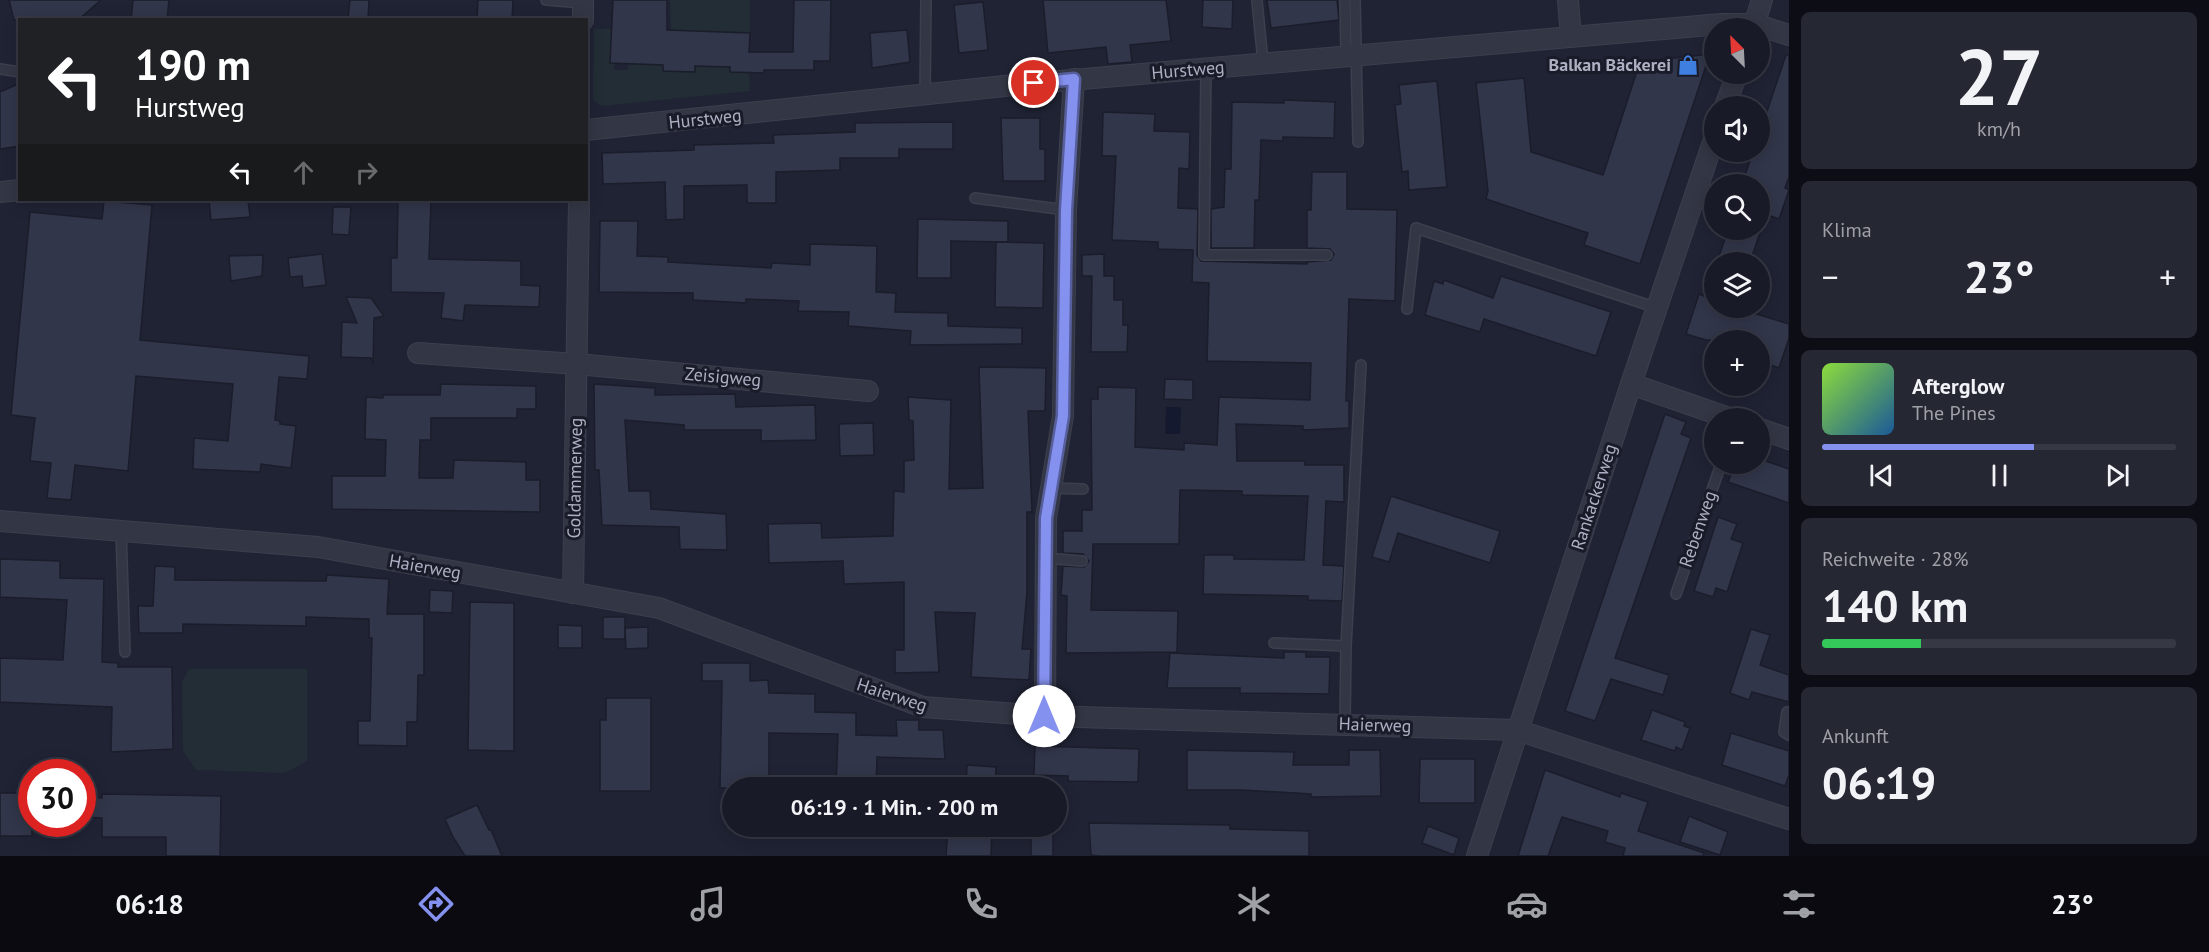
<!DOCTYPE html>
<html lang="de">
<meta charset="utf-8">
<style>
body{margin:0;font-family:"PT Sans",sans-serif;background:#252733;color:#f1f3f6;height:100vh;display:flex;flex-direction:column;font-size:22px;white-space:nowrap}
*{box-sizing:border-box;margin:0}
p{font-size:20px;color:#9fa1a7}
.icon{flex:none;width:33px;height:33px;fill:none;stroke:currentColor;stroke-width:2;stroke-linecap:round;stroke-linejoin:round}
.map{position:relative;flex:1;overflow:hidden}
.panel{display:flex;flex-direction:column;gap:12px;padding:12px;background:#0d0e15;width:420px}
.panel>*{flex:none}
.top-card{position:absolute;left:18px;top:18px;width:570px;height:183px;border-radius:0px;box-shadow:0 3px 15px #0003,0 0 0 2px #363844;background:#202124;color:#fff;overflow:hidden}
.needle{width:39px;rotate:336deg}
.fabs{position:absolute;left:1704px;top:18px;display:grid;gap:12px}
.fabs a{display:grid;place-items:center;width:66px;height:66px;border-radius:50%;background:#181a27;box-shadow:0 3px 15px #0003,0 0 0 2px #363844;font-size:30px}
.speed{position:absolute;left:18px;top:759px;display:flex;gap:12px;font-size:30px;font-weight:700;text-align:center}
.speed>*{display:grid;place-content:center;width:78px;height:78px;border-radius:50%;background:#181a27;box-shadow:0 3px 15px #0003,0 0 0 2px #363844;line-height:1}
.speed .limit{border:9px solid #d22;background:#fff;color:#111}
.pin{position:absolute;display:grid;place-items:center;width:51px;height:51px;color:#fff;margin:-26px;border:3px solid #fff;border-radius:50%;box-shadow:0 2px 6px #0007}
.me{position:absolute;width:66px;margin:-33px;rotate:0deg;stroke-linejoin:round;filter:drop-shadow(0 0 4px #0008)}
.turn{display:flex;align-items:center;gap:21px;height:126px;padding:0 18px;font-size:27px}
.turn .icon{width:78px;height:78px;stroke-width:2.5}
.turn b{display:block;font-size:42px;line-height:51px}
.lanes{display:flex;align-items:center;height:57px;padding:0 18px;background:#0003;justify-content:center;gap:30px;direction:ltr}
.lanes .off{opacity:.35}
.big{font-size:45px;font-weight:600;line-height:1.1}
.panel .tile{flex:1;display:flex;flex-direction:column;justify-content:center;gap:9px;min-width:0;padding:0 21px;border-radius:9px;background:#252733}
.panel .dial{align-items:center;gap:0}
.dial b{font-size:78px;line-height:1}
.song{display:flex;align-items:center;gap:18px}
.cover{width:72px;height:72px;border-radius:9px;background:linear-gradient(135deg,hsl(90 70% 55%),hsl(210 70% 35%))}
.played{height:6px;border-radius:3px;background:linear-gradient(90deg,#8591ef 60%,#363844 60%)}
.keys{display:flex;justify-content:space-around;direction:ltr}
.heat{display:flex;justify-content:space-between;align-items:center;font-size:33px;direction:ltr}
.charge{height:9px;border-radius:4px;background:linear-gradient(90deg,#34c759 28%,#363844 0)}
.trip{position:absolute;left:722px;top:777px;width:345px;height:60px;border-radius:30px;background:#181a27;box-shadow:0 3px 15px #0003,0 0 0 2px #363844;font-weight:600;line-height:60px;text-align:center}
.menu{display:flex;height:96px;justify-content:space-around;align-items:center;background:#0a0a10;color:#9fa1a7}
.menu .icon{width:42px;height:42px}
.menu .on{color:#8591ef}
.menu b{font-size:27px;color:#f1f3f6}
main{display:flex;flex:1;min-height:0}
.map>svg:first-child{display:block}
</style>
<main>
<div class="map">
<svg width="1789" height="856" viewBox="0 0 1789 856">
<rect width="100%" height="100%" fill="#202334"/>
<g fill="#222d35">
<polygon points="670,0 750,0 750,33 671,30"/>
<polygon points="594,29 611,29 610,63 614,63 614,70 628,70 628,64 663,65 663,71 695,72 695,66 730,67 730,72 743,73 749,67 750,91 602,106 593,100"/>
<polygon points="189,669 307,669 307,761 285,773 196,770 183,751 182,682"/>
</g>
<polygon fill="#151930" points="1166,407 1181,407 1180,434 1165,434"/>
<g fill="#32364a" stroke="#1b1d2b" stroke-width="1.5">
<polygon points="9,0 101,0 78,20 14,20"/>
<polygon points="133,0 169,0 167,20 131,20"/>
<polygon points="350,0 369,0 368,19 348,18"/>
<polygon points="478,0 513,0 512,20 477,20"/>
<polygon points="613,0 667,0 667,30 750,33 749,52 793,52 794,0 831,0 830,61 814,61 814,70 764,70 764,73 730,72 730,67 695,66 695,72 663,71 663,65 610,63"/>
<polygon points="1043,0 1166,0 1171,41 1130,45 1132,62 1108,64 1106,47 1048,53"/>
<polygon points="1203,0 1233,0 1232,29 1202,27"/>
<polygon points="1267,0 1337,0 1339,20 1271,28"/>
<polygon points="983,2 988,50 959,53 954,5"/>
<polygon points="907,30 910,62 872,68 870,33"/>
<polygon points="1710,54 1640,264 1584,245 1588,233 1486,199 1488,191 1476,83 1524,78 1531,152 1603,175 1640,62"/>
<polygon points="1786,55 1789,55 1789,177 1785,188 1789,190 1779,219 1760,212 1760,184 1742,184 1753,152 1760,152 1760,132"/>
<polygon points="1437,81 1447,187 1409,190 1408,171 1402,172 1395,105 1401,104 1399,85"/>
<polygon points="20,83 20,146 0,149 0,92"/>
<polygon points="1284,100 1335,102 1334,138 1283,137 1283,141 1261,140 1259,200 1255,200 1254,248 1211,248 1211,209 1224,207 1225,169 1231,169 1232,102 1284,103"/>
<polygon points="1103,112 1155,114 1154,131 1190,132 1189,169 1179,168 1178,208 1198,209 1197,255 1201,261 1307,264 1307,262 1331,260 1334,254 1330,249 1307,248 1307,210 1311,210 1312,172 1347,172 1347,209 1397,210 1395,301 1349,299 1346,401 1349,401 1349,428 1303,430 1303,426 1236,424 1237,461 1305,461 1305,465 1344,465 1344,502 1326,501 1323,565 1344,566 1342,601 1308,600 1308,596 1203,594 1204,555 1234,555 1234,559 1304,560 1308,496 1242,495 1242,491 1180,490 1179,544 1093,544 1091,610 1178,611 1177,652 1066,653 1067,596 1061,595 1063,566 1084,567 1089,561 1083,554 1063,553 1063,531 1082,531 1082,510 1092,510 1091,399 1098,399 1098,387 1136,388 1135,447 1184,450 1184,443 1217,445 1219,397 1310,400 1311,363 1207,361 1209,283 1192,282 1193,250 1158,249 1158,242 1112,240 1116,156 1102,156"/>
<polygon points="1001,118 1040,118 1040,149 1045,149 1045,181 1003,181"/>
<polygon points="953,122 953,149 899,149 899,158 840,158 840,170 776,172 776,203 747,203 747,185 684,186 684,219 666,220 665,182 603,184 602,153 694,150 694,145 774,143 773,135 855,132 855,123"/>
<polygon points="209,200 248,200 250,217 211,220"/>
<polygon points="104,201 152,205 140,340 309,356 307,379 279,377 275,420 280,421 280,424 296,426 291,468 261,464 260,472 193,469 194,438 228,441 233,384 136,376 128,471 75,465 71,500 47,498 51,463 30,461 35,418 11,415 30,212 102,219"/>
<polygon points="398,201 431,202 429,259 521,261 521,285 540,286 539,307 465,305 463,321 441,318 444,293 391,292 391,258 397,258"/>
<polygon points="333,207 351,207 349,235 332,234"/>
<polygon points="918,219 1008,221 1008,242 951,241 951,278 917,278"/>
<polygon points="600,221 638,221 637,256 668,257 668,262 771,268 772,263 810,265 810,244 877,246 876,292 896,293 895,312 948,313 948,326 1022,328 1022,344 910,345 911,331 848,326 849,312 798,311 799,301 746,299 746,303 693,300 693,293 599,292"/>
<polygon points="1728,230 1761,230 1750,262 1717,262"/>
<polygon points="996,242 1044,243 1043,308 995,307"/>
<polygon points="322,254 326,285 303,288 302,276 290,277 288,258"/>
<polygon points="1104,254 1104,276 1114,276 1114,300 1123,300 1123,325 1128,325 1127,352 1091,352 1092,276 1082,276 1082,255"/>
<polygon points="263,255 262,276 231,281 229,256"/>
<polygon points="1501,276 1611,312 1596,356 1484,319 1480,332 1425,315 1434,281 1443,284 1444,280 1493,298"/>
<polygon points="1699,294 1714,300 1714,308 1737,308 1789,324 1789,338 1779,368 1760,361 1760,340 1706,340 1686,334"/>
<polygon points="346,297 371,298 384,316 374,318 373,363 371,358 341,357 342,322 357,323"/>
<polygon points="979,367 1046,368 1045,411 1028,411 1032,512 1027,512 1027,592 1022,649 1031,649 1029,680 971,677 975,613 935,612 939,672 895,673 895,650 904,650 904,582 844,584 843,561 769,563 768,524 821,523 822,538 893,536 894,491 904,492 904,461 914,460 913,421 909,420 908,397 951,400 949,489 983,488"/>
<polygon points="1165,379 1193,380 1193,400 1164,399"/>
<polygon points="441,384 536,386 536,409 517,409 517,418 431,418 431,440 420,440 419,478 453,478 454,460 526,462 526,480 540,480 540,512 332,509 332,476 385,476 386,440 365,439 366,397 383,398 383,395 440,395"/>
<polygon points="594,384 655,388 655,395 735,394 736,407 815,405 816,440 761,441 761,430 684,430 684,425 625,420 629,491 650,491 651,509 726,514 727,550 680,549 679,527 602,525 599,470 595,470"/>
<polygon points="1665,414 1686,422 1681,434 1691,438 1615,658 1669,675 1663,695 1611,679 1595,721 1565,711"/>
<polygon points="873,423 874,455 840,456 839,424"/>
<polygon points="1760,459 1789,469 1789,503 1728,482 1735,464 1760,464"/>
<polygon points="1391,496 1500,531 1490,563 1398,533 1389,562 1372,557"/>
<polygon points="1718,517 1737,524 1731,539 1743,543 1727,592 1716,588 1713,597 1694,591"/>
<polygon points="0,559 60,561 60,578 104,579 102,662 118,663 118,667 172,667 173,749 111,752 112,707 0,702 0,658 63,660 67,600 0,597"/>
<polygon points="155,566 175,567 175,580 326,581 327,575 389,579 387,614 424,614 424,675 418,675 417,722 407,722 407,746 358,745 358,721 370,721 372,638 369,638 369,619 306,617 306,626 183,624 183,633 139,633 138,606 153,606"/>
<polygon points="430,590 453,591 452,613 429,612"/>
<polygon points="470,602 514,603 514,751 468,750"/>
<rect x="603" y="617" width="22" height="22"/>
<polygon points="558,625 582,626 582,648 558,648"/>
<polygon points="648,627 648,648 626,649 625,628"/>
<polygon points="1751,629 1770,635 1760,665 1789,675 1789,702 1752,692 1749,700 1730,693"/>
<polygon points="1284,652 1306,652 1306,657 1330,657 1329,694 1240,693 1240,688 1167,688 1170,653 1284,658"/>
<polygon points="702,663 750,663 750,681 768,680 769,693 815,694 815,712 856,713 856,735 897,736 896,720 919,720 919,730 943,730 945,759 877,757 876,788 836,788 838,734 769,733 769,788 720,788 722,681 702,681"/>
<polygon points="606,698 651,698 651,791 600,791 600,720 606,720"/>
<polygon points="1652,710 1685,722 1684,726 1690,728 1682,750 1676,747 1675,751 1641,740"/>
<polygon points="1731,733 1789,751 1789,775 1785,786 1722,765"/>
<polygon points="1035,746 1139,749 1138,782 1068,781 1068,776 1034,775"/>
<polygon points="1187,750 1294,752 1293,765 1349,765 1349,750 1380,750 1381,796 1311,797 1311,794 1242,790 1187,790"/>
<polygon points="1420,759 1475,759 1475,803 1419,803"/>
<polygon points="967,765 996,767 995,788 966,788"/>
<polygon points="1545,770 1620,797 1621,793 1648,802 1638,831 1704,853 1703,856 1623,856 1625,848 1605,842 1608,831 1562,817 1548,856 1518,856"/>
<rect x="0" y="793" width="32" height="43"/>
<polygon points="102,794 221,796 220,856 166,856 166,837 102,837 102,818 82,817 82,797 102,798"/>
<polygon points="477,805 489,830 491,830 502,856 465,856 453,837 445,819"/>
<polygon points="1689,816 1728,832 1720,855 1680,842"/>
<polygon points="1089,823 1230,825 1230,829 1309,831 1309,856 1099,856 1091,855"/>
<polygon points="948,826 992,826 991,856 946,856"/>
<rect x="1031" y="826" width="22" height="30"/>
<polygon points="1428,826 1459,838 1454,855 1422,843"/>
</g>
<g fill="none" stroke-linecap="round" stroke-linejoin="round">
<g stroke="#3d3f4e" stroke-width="12">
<g id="service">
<polyline points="546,0 583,3"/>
<polyline points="1345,0 1346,55"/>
<polyline points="1355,0 1358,142"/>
<polyline points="1257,1 1263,62"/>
<polyline points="0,69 20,72"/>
<polyline points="1206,69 1204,255 1327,255"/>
<polyline points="925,95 926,0"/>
<polyline points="975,198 1066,210"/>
<polyline points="1407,309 1416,228 1657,308"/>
<polyline points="1051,488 1083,489"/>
<polyline points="121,531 125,652"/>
<polyline points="1045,558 1082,561"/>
<polyline points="1676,594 1721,464"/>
<polyline points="1274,643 1346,646"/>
<polyline points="1787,712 1784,732 1789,735"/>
<polyline points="1345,724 1346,646 1361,365"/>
</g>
</g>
<g stroke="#3d3f4e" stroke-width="22">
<g id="minor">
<polyline points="1568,0 1571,37"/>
<polyline points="583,20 583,0"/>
<polyline points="1753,28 1762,0"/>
<polyline points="1725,106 1737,74"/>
<polyline points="586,130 1014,85 1722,24 1754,24 1789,35"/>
<polyline points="0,192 20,190"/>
<polyline points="418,353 577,364 868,391"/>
<polyline points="1631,384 1729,418"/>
<polyline points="1760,429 1789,439"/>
<polyline points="0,521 318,547 659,608 923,707 1045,716 1517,730 1789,819"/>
<polyline points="573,593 579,200"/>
<polyline points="1045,716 1046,518 1063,416 1066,210 1074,79"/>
<polyline points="1477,856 1631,384 1714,139"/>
</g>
</g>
<use href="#service" stroke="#333644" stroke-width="9"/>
<use href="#minor" stroke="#333644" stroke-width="20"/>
</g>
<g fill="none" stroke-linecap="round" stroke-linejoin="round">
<g stroke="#565e9b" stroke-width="15">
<polyline id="route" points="1034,83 1074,79 1066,210 1063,416 1046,518 1044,716"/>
</g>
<use href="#route" stroke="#8591ef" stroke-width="10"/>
</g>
<defs>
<g id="shop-bare" transform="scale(1.62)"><path d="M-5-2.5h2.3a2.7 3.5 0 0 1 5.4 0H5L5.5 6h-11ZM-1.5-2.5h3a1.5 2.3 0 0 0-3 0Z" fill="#3f7fe0" stroke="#191b29" stroke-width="2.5" paint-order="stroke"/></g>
</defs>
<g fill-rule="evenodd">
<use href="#shop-bare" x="1688" y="65"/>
</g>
<g text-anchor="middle" stroke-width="6" stroke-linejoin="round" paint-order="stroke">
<g font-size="18" font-weight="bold" fill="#adb0c2" stroke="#191b29" text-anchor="end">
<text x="1671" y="71">Balkan Bäckerei</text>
</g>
<g font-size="18" fill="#adb0c2" stroke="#191b29">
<text transform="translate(1188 70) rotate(-5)" y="6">Hurstweg</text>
<text transform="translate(705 119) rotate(-6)" y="6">Hurstweg</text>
<text transform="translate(723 377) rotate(5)" y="6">Zeisigweg</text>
<text transform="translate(575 478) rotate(-89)" y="6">Goldammerweg</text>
<text transform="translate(1594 497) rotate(-72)" y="6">Rankackerweg</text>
<text transform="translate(1698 529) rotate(-71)" y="6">Rebenweg</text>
<text transform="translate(425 567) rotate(10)" y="6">Haierweg</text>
<text transform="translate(892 695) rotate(18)" y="6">Haierweg</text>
<text transform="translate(1375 725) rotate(2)" y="6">Haierweg</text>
</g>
</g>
</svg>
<div class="fabs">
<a><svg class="needle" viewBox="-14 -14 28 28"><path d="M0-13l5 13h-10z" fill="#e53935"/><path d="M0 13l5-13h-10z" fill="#9fa1a7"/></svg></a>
<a><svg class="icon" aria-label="sound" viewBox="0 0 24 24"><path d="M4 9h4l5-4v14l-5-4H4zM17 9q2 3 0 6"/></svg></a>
<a><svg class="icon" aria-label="search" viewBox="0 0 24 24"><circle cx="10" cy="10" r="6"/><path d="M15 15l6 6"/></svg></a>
<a><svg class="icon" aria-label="layers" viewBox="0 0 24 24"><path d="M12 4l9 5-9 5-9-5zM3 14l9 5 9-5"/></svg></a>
<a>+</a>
<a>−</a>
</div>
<div class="speed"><div class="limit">30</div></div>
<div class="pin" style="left:1034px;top:83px;background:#d93025"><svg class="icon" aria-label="arrive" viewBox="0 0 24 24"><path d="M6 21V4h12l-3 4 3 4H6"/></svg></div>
<svg class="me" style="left:1044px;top:716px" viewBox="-20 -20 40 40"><circle r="19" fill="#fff"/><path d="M0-13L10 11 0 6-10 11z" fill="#8591ef"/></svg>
<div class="trip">06:19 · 1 Min. · 200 m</div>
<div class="top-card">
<div class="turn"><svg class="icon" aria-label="left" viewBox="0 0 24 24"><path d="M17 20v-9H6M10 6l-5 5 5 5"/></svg><div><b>190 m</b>Hurstweg</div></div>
<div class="lanes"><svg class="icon" aria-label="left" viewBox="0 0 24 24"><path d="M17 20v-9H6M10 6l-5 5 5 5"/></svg><svg class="icon off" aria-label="ahead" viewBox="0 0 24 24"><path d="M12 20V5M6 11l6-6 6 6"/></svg><svg class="icon off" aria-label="right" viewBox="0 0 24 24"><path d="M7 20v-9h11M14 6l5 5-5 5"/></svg></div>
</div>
</div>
<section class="panel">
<div class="tile dial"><b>27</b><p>km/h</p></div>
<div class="tile"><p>Klima</p>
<div class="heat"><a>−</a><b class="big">23°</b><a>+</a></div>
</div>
<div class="tile">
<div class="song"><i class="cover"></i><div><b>Afterglow</b><p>The Pines</p></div></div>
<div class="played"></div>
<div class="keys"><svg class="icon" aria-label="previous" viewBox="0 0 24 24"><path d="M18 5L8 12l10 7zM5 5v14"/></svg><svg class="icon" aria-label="pause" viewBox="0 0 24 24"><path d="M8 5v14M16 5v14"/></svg><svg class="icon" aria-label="next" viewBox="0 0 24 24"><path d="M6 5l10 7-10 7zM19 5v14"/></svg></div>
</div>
<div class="tile"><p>Reichweite · 28%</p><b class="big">140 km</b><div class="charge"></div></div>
<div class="tile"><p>Ankunft</p><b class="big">06:19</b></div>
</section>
</main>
<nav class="menu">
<b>06:18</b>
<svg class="icon on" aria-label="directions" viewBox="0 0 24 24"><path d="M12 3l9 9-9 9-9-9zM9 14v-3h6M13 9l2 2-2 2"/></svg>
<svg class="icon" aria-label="music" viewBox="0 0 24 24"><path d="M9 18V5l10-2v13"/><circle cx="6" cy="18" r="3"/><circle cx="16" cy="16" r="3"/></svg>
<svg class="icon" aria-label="phone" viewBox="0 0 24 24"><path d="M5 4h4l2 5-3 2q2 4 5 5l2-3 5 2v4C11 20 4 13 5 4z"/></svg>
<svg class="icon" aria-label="climate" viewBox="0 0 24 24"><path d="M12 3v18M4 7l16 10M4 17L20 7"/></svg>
<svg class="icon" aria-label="car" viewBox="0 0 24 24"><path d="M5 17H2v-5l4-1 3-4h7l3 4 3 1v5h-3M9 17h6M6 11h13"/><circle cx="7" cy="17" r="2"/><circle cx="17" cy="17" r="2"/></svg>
<svg class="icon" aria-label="filters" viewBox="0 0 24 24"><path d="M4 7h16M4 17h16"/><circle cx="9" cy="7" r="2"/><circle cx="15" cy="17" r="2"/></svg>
<b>23°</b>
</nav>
